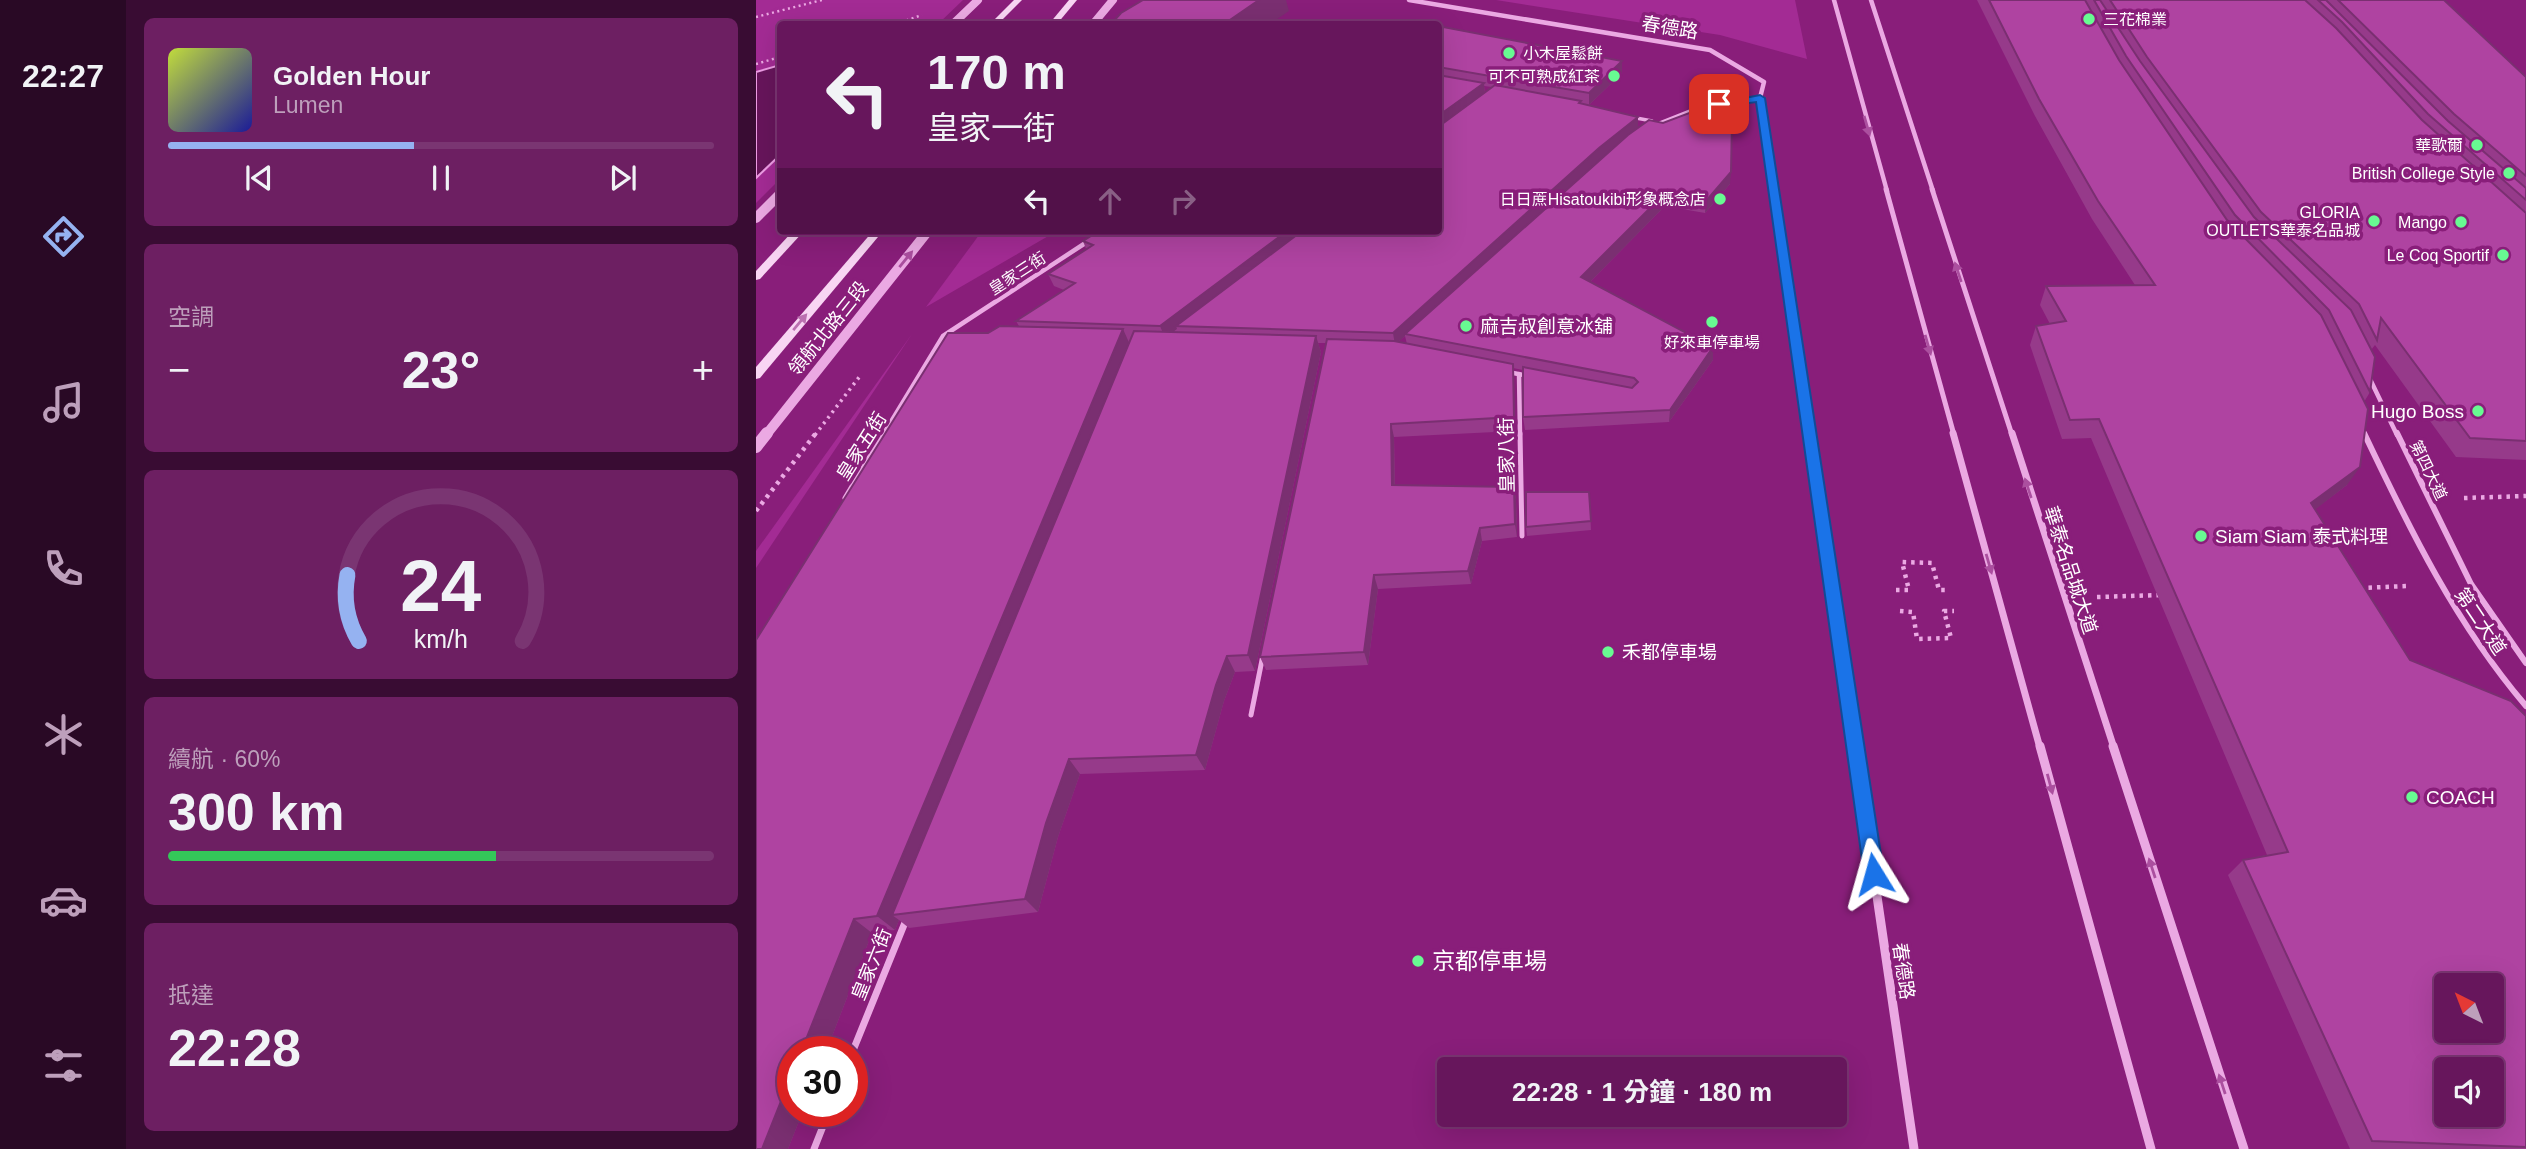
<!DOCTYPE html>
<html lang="zh-TW">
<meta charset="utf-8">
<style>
body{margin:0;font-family:Helvetica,"Noto Sans TC",sans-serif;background:#6d1f62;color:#f1f3f6;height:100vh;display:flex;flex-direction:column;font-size:26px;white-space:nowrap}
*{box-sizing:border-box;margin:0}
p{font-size:23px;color:#bd9fbb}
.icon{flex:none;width:38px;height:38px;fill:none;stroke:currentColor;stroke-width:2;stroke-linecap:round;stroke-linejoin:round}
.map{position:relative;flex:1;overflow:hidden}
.sheet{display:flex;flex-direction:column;gap:18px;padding:18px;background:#390c33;width:630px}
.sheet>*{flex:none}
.hud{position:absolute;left:21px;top:21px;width:665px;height:214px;border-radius:7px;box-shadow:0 7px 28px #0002,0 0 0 2px #7a3572;background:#67165c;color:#f1f3f6;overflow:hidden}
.needle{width:46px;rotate:318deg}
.controls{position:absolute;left:1678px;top:973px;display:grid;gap:14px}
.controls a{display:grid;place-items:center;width:70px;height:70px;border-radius:7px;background:#67165c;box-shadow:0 7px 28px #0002,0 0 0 2px #7a3572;font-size:35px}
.speed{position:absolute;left:21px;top:1036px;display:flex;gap:14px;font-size:35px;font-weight:700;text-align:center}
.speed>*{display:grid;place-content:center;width:91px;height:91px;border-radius:50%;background:#67165c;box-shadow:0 7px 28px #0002,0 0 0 2px #7a3572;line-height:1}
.speed .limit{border:10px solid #d22;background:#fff;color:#111}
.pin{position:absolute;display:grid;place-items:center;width:60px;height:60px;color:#fff;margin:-30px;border-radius:14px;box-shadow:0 4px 10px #0006}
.me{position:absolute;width:77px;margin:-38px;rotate:352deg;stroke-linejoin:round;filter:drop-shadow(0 0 5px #0008)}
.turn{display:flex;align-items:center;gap:24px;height:147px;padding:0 35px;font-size:32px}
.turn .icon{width:91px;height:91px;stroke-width:2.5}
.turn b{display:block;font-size:49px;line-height:60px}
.lanes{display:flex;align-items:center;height:66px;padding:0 35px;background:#0003;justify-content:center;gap:35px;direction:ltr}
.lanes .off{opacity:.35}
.big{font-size:52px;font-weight:700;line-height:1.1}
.sheet .widget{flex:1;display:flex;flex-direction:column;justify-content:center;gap:10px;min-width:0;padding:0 24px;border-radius:10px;background:#6d1f62}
.sheet .dial{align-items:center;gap:0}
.dial svg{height:182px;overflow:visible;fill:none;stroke:#7a3572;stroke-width:7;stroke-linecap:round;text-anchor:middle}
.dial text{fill:#f1f3f6;stroke:none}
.song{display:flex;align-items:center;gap:21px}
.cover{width:84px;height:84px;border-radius:10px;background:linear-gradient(135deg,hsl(70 70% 55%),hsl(240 70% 35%))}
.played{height:7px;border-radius:4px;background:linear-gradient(90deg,#95b2f1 45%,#7a3572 45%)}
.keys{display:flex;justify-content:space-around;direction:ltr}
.heat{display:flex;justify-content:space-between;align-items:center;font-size:38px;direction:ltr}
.charge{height:10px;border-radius:5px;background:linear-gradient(90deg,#34c759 60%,#7a3572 0)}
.trip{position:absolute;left:681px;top:1057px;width:410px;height:70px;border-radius:7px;background:#67165c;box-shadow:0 7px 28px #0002,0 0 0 2px #7a3572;font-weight:700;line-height:70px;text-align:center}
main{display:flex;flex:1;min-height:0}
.dock{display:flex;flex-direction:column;width:126px;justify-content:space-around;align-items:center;background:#290925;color:#bd9fbb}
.dock .icon{width:49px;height:49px}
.dock .active{color:#95b2f1}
.dock b{font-size:32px;color:#f1f3f6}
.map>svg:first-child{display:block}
</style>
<main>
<nav class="dock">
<b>22:27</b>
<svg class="icon active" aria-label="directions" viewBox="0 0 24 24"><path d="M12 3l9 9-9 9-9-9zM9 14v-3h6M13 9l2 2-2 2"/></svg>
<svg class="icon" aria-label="music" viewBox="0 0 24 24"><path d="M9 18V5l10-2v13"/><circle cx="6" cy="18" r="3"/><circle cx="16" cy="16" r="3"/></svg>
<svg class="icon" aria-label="phone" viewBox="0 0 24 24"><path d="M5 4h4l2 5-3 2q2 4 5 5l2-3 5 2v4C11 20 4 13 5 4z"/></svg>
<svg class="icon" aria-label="climate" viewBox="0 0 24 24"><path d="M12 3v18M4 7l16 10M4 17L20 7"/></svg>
<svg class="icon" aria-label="car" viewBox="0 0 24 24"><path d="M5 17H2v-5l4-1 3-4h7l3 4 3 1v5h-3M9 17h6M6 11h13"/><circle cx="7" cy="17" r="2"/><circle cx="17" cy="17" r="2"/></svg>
<svg class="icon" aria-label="filters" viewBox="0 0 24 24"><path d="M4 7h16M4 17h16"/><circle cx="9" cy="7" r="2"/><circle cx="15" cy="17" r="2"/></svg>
</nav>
<section class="sheet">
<div class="widget">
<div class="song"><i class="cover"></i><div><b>Golden Hour</b><p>Lumen</p></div></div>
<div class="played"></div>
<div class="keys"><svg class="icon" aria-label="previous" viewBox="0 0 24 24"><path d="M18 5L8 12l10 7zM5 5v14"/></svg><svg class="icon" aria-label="pause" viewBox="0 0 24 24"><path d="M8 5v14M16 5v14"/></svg><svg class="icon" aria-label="next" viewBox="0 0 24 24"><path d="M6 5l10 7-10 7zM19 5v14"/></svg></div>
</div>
<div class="widget"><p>空調</p>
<div class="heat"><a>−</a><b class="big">23°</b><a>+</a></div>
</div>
<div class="widget dial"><svg viewBox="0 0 100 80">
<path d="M14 69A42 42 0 1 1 86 69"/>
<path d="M14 69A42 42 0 0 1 9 40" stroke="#95b2f1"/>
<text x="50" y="56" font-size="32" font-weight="700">24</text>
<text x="50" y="72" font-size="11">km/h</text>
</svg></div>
<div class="widget"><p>續航 · 60%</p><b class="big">300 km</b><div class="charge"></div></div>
<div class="widget"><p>抵達</p><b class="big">22:28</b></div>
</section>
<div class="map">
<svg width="1770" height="1149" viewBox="0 0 1770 1149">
<rect width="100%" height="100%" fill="#891e7a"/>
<g fill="#a32b94">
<polygon points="0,0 207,0 182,24 24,24 24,179 0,203"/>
<polygon points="740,0 1039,0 1051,59 964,35"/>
<polygon points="226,231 301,231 170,307"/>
<polygon points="156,334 0,568 0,551"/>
</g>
<polygon fill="#67155b" stroke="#ed9ce4" stroke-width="2" points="24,65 24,155 0,178 0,72"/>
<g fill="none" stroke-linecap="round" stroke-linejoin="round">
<g stroke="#eba9e3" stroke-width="2.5" stroke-dasharray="2 3.5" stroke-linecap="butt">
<polyline points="0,17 66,0"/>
<polyline points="140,24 166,15"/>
<polyline points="0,64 24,57"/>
</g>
<polyline stroke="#eba9e3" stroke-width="3.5" stroke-dasharray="2.5 4.5" stroke-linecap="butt" points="59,435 104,376"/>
<g stroke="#eba9e3" stroke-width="4.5" stroke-dasharray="3.5 5" stroke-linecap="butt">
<polyline points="1708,498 1770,496"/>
<polyline points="0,511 60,433"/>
<polyline points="1604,588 1651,586"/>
<polyline points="1140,590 1153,590 1146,562 1176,563 1183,590 1193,590"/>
<polyline points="1341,597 1406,595"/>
<polyline points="1144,611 1157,612 1161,639 1195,638 1188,611 1198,611"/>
</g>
<g stroke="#eba9e3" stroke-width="3.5">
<polyline points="875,117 896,121"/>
<polyline points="899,125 942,108 1004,98"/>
</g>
<g stroke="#eba9e3" stroke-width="4.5">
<polyline points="752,372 773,376"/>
<polyline points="763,374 764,435"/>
<polyline points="127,435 187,336 334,240"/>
</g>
<g stroke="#eba9e3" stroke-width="5">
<polyline points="764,433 766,536"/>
<polyline points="89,498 128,433"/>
<polyline points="495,715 507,655"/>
</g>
<g stroke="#eba9e3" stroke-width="7">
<polyline points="96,1053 150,920"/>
<polyline points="58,1149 73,1111"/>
</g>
<g stroke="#eba9e3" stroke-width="4.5">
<polyline points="1613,377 1641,435"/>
<polyline points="1606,429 1609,435"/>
</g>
<g stroke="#eba9e3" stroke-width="6">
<path d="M 1608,433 C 1654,530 1700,624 1770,706"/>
<polyline points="1641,433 1715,584 1770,663"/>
</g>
<g stroke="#eba9e3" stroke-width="4.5">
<polyline points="653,0 954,50 1008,82 1004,98 1018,191"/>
<polyline points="1078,0 1131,191"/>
<polyline points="1115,0 1177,191"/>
</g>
<g stroke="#eba9e3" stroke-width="5">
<polyline points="1017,189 1053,435"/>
<polyline points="1130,189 1198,435"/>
<polyline points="1176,189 1256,435"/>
</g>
<g stroke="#eba9e3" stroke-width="7">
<polyline points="1053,433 1099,748"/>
<polyline points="1197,433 1284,748"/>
<polyline points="1256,433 1358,748"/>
</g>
<g stroke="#eba9e3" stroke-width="9">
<polyline points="1099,746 1158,1149"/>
<polyline points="1284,746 1395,1149"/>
<polyline points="1357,746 1488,1149"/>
</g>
<g stroke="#eba9e3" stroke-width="8">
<polyline points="197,24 222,0"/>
<polyline points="337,24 357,0"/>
</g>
<g stroke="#eba9e3" stroke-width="10">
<polyline points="0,218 24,194"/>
<polyline points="10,435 172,231"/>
</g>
<polyline stroke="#eba9e3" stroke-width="12" points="0,447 11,433"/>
<g fill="#f8d5f3" fill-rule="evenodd">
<polygon points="258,0 266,0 242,24 234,24"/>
<polygon points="313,0 321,0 301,24 293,24"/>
<polygon points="37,231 48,231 4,279 0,280 0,271"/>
<polygon points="117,231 127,231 4,378 0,379 0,367"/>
</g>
</g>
<g fill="#963a8a" fill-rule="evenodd">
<polygon points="1221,0 1688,0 1770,77 1770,460 1700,457 1619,345 1615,350 1614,392 1608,402 1591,485 1559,509 1654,660 1770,716 1770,1149 1594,1149 1472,875 1487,860 1511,855 1335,438 1306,439 1274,345 1280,326 1294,324 1284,305 1290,286 1379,285 1336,219 1279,116"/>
<path d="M 682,26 L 866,61 L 866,73 L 833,105 L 825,103 L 882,117 L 882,128 L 974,184 L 949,213 L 909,206 L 834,282 L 957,347 L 957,360 L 913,422 L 769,430 L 767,417 L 767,370 L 757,368 L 759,431 L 638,437 L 639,485 L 758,487 L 760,500 L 761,537 L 726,541 L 715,584 L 622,589 L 612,665 L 510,670 L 504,657 L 570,343 L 562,343 L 565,352 L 499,671 L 479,672 L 468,701 L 449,770 L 324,774 L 302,837 L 282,912 L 153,928 L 143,920 L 139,930 L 116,933 L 70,1052 L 37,1052 L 37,1111 L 47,1111 L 32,1149 L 0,1149 L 232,333 L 263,326 L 260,321 L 308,290 L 298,286 L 292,274 L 330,249 L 327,241 L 682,231 ZM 728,86 L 736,87 L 729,93 ZM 649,336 L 651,344 L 642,342 Z"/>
<polygon points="833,492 835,530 771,536 770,527"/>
</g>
<g fill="#7a2f71">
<polygon points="503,0 530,0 533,11 514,24 468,24"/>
<polygon points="866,61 866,73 833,105 833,93"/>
<polygon points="728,83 729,94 682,129 682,116"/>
<polygon points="882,117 882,129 649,334 649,336 639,345 637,333 843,148"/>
<polygon points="975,172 974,184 949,213 950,201"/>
<polygon points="909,193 909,206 826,290 825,277"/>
<polygon points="531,231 551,231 420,326 421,329 409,338 404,326"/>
<polygon points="367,329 375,347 136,915 143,920 139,930 121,916"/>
<polygon points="560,336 565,352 499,671 492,655"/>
<polygon points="957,347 957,360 913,422 914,410"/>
<polygon points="757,364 758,378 759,431 758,417"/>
<polygon points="635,424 638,437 639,499 636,485"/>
<polygon points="1604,467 1591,485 1543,522 1555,503"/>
<polygon points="758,487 760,500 761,537 759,524"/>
<polygon points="724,528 726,541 715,584 712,571"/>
<polygon points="618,575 622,589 612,665 608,652"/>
<polygon points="471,656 479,672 468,701 449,770 440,755 460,685"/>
<polygon points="313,759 324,774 302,837 282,912 269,899 290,823"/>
<polygon points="98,919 116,933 70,1052 45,1052"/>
<polygon points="37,1071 37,1111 47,1111 32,1149 6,1149"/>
</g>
<g fill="#af43a1" stroke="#7a2f71" stroke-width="2" fill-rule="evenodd">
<polygon points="387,0 503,0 468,24 355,24 365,13"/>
<path d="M 1233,0 L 1329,0 L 1363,60 L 1471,220 L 1565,315 L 1612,409 L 1604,467 L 1555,503 L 1654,660 L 1755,701 L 1770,716 L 1770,1147 L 1616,1141 L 1487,860 L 1532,852 L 1343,419 L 1314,420 L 1280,326 L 1310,321 L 1290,286 L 1399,285 L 1342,201 L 1283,99 ZM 1690,985 L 1736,985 L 1736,1031 L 1690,1031 ZM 1690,1069 L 1736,1069 L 1736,1115 L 1690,1115 Z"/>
<polygon points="1338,0 1344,0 1384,61 1498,217 1595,310 1619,357 1614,392 1573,310 1479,215 1370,56"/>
<polygon points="1354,0 1549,0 1580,28 1666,120 1770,213 1770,441 1714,438 1625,318 1621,340 1603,304 1505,212 1391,57"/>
<polygon points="1562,0 1570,0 1692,121 1770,188 1770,200 1672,114 1586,22"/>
<polygon points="1582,0 1688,0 1770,77 1770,176 1698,114"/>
<polygon points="682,26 866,61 833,93 682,67"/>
<polygon points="682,75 728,83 682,116"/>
<polygon points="739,85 825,101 823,103 882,117 843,148 637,333 420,326 546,231 682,231 682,127"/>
<polygon points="949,107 976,121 975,172 950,201 909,193 825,277 957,347 914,410 767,417 767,367 876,388 882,382 878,378 649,334 872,135 893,120 907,123"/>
<polygon points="343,231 531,231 404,326 260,321 319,283 292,274 337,245 327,241"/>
<polygon points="244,326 367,329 121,916 98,919 45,1052 37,1052 37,1071 6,1149 0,1149 0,640 192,333 232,333"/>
<polygon points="378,331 560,336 492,655 471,656 460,685 440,755 313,759 290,823 269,899 136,915"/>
<polygon points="571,339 638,341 757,364 758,417 635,424 636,485 758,487 759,524 724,528 712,571 618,575 608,652 504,657"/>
<polygon points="770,492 833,492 835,521 770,527"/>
</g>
<defs><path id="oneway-solid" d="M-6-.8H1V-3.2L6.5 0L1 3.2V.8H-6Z" transform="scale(1.75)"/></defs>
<g fill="#ab4f9f">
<use href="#oneway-solid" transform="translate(1111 126) rotate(74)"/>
<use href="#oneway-solid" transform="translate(150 259) rotate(-51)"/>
<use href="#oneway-solid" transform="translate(1202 272) rotate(-108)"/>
<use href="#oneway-solid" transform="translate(1172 345) rotate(74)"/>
<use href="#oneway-solid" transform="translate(1272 488) rotate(-108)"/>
<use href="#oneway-solid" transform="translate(1233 564) rotate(74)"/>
<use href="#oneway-solid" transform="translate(1294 784) rotate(75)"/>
<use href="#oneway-solid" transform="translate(1396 868) rotate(-108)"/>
<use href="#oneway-solid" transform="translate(1466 1084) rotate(-108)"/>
</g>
<use fill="#bb70b0" href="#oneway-solid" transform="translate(44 322) rotate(-50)"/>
<polygon fill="#1a73e8" stroke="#114b97" stroke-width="2" points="1004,95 1009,98 1128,874 1125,881 1118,883 1111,881 1108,874 1000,102 963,107 958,104"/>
<g fill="#68fa92" stroke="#891e7a" stroke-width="2.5">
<circle cx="1333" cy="19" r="7"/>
<circle cx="753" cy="53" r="7"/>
<circle cx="858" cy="76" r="7"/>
<circle cx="1721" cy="145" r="7"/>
<circle cx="1753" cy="173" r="7"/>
<circle cx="964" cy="199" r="7"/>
<circle cx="1618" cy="221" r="7"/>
<circle cx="1705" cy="222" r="7"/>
<circle cx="1747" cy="255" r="7"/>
<circle cx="956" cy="322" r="7"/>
<circle cx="710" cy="326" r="7"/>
<circle cx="1722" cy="411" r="7"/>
<circle cx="1445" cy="536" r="7"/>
<circle cx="852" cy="652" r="7"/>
<circle cx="1656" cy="797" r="7"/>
<circle cx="662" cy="961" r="7"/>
</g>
<g text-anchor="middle" stroke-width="7" stroke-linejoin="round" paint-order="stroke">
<g font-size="16" fill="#fff" stroke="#891e7a" text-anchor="end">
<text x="1347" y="25" text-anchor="start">三花棉業</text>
<text x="767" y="59" text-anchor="start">小木屋鬆餅</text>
<text x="844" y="82">可不可熟成紅茶</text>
<text x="1707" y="151">華歌爾</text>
<text x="1739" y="179">British College Style</text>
<text x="950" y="205">日日蔗Hisatoukibi形象概念店</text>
<text x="1604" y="218">GLORIA<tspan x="1604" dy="18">OUTLETS華泰名品城</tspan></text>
<text x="1691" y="228">Mango</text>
<text x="1733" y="261">Le Coq Sportif</text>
<text x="956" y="348" text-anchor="middle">好來車停車場</text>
</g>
<g font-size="16" fill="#fff" stroke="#891e7a">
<text transform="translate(261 273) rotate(-33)" y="6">皇家三街</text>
<text transform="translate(1673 470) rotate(64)" y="6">第四大道</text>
</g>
<g font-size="19" fill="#fff" stroke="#891e7a">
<text transform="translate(914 27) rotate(9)" y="7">春德路</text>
<text transform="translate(72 328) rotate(-51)" y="7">領航北路三段</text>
<text transform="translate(105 446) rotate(-58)" y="7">皇家五街</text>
<text transform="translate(750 455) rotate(-91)" y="7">皇家八街</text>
<text transform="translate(1315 570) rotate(72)" y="7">華泰名品城大道</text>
<text transform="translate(1725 621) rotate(56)" y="7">第二大道</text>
<text transform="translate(115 964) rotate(-68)" y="7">皇家六街</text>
<text transform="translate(1148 971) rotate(82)" y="7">春德路</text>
</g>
<g font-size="19" fill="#fff" stroke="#891e7a" text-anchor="start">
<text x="724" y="333">麻吉叔創意冰舖</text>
<text x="1708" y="418" text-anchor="end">Hugo Boss</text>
<text x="1459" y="543">Siam Siam 泰式料理</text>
<text x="866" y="659">禾都停車場</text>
<text x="1670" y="804">COACH</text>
</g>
<g font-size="23" fill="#fff" stroke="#891e7a" text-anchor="start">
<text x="676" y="969">京都停車場</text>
</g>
</g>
</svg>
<div class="controls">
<a><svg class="needle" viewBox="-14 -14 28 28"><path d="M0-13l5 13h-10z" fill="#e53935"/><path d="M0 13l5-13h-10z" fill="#bd9fbb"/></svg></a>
<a><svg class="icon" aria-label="sound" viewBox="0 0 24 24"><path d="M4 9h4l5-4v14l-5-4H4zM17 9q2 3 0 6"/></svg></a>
</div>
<div class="speed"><div class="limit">30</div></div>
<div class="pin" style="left:963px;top:104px;background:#d93025"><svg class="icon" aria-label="arrive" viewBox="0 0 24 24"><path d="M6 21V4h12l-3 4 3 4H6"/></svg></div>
<svg class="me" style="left:1118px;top:874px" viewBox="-20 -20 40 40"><path d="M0-17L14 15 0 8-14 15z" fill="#1a73e8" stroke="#fff" stroke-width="4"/></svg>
<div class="trip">22:28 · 1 分鐘 · 180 m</div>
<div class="hud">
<div class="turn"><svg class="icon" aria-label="left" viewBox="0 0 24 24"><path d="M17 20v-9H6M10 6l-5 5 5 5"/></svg><div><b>170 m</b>皇家一街</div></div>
<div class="lanes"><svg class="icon" aria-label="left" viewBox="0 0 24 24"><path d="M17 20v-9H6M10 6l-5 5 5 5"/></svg><svg class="icon off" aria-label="ahead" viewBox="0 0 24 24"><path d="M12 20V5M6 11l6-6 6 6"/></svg><svg class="icon off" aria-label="right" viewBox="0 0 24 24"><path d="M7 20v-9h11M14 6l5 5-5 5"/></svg></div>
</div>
</div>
</main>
